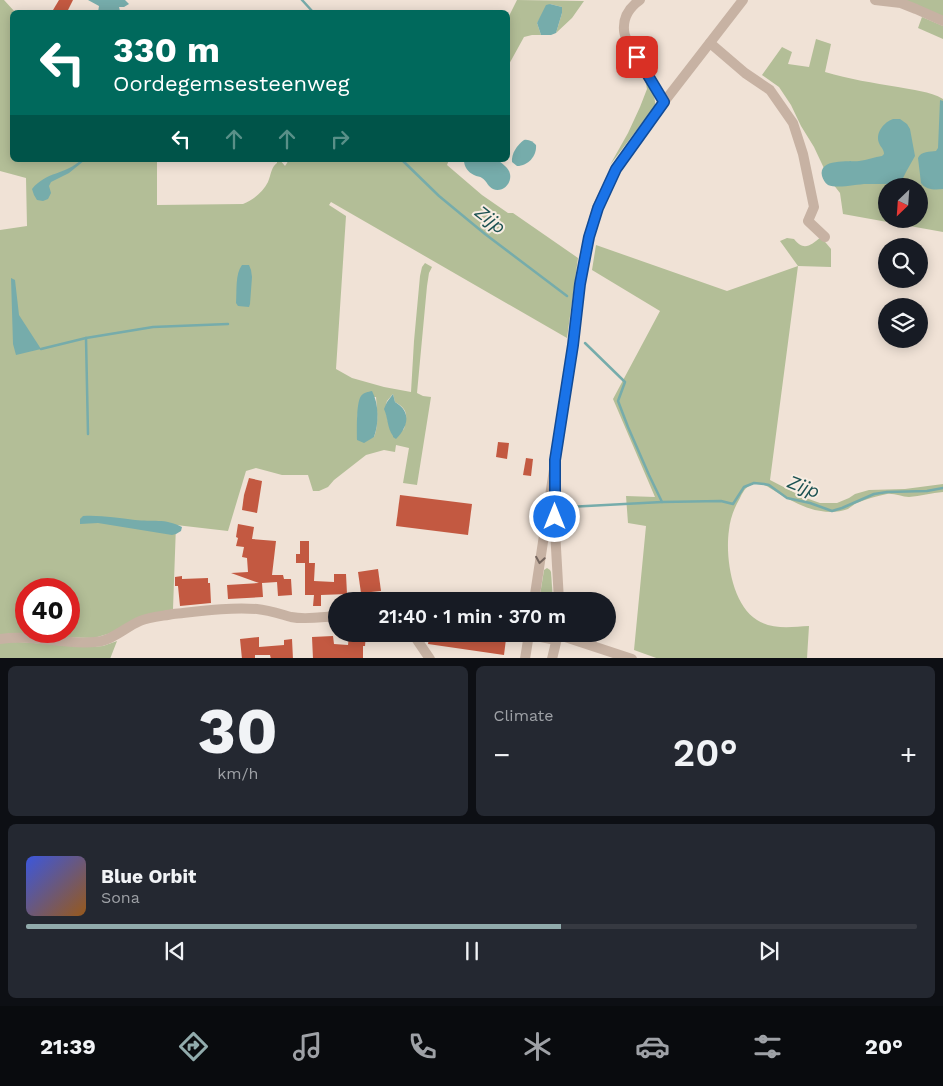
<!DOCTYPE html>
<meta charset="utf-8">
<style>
body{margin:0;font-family:"Work Sans",sans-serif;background:#242831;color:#f1f3f6;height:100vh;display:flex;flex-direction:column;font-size:19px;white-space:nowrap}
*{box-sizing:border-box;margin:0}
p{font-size:16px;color:#9ea1a6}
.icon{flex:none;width:28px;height:28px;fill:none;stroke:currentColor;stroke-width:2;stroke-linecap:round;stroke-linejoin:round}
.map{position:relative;height:658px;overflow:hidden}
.sheet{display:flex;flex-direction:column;gap:8px;padding:8px;background:#0d0f14;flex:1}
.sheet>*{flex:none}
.top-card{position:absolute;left:10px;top:10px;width:500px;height:152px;border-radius:8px;box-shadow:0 2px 12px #0003;background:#00695c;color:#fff;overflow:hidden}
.needle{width:32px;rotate:205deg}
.tools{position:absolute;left:878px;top:178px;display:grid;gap:10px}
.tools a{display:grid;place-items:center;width:50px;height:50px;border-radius:50%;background:#171b24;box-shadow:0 2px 12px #0003;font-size:25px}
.speed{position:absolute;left:15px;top:578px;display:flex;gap:10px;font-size:25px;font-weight:700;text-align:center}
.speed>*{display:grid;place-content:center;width:65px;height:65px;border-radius:50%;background:#171b24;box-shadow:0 2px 12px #0003;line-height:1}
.speed .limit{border:8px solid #d22;background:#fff;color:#111}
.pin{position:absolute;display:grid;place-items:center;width:42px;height:42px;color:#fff;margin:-21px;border-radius:10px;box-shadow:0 2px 8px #0006}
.me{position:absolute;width:55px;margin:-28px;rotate:0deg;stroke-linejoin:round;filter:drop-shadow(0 0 4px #0008)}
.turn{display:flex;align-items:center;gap:18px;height:105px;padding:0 20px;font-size:22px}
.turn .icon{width:65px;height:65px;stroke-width:2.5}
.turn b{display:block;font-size:35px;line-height:42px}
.lanes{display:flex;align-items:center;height:48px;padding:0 20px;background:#0003;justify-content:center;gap:25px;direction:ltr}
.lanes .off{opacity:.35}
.big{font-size:38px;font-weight:600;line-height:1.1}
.sheet .card{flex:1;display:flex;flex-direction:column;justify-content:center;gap:8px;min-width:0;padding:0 18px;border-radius:8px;background:#242831}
.sheet .dial{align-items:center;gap:0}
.dial b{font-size:65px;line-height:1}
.song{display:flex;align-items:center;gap:15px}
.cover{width:60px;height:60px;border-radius:8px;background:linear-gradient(135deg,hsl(230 70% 55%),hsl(30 70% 35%))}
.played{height:5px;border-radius:2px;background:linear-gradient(90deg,#91abac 60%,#363941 60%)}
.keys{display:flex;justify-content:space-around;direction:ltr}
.heat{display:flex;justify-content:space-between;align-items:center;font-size:28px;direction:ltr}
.sheet .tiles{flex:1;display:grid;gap:8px;grid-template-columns:1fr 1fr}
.card:last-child{grid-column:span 2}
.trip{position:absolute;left:328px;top:592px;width:288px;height:50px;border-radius:25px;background:#171b24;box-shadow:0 2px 12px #0003;font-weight:600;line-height:50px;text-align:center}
.dock{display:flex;height:80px;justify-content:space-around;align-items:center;background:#090b0e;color:#9ea1a6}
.dock .icon{width:35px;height:35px}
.dock .selected{color:#91abac}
.dock b{font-size:22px;color:#f1f3f6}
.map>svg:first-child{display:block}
</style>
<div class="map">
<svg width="943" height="659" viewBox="0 0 943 659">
<rect width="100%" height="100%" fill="#f0e2d6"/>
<g fill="#b3be97" fill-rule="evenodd">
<path d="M 0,0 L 4,0 L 15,12 L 12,12 L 12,160 L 157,160 L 157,205 L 243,204 C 253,200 263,192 268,182 C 271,175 271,167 277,163 L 277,160 L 280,160 L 285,166 L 289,160 L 449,160 L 447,165 L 482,195 L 508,213 L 513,213 L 578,258 L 567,338 L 331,202 L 329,205 L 346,216 L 336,369 L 352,378 L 384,387 L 411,392 L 414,341 L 420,276 L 422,267 L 425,263 L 432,267 L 429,273 L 427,286 L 417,393 L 423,396 L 431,397 L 417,485 L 403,483 L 409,448 L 396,445 L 395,452 L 384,450 L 366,455 L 334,480 L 328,487 L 319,491 L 313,491 L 308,475 L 282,475 L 256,468 L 246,471 L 228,531 L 176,525 L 173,609 L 111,633 L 94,638 L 0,636 L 0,230 L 27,226 L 26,178 L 0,171 ZM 393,394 L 395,402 C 409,410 407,416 404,429 L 394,436 C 389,429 384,409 387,401 C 388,400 391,396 393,394 ZM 361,397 L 376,397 C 377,411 379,424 374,437 L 357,440 L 357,418 ZM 26,589 L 69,589 L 69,631 L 26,631 Z"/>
<polygon points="517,0 584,1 572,18 556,33 562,13 562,7 550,4 537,23 541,35 532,35 524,37 508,66 508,18"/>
<polygon points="901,0 943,0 943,18"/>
<polygon points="922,17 943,26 943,39 918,28"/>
<path d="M 816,39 L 831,44 L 825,72 C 849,79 873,83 898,87 C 912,90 930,91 943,99 L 943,232 L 843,214 L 840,193 L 829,179 L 814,147 L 801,126 L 791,105 L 779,87 L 762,75 L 782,47 L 792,52 L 788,64 L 809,67 ZM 886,186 L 919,186 L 919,219 L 886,219 Z"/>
<path d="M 645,79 C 650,88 656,96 655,106 L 610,165 L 628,133 L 640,107 L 647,89 Z"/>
<path d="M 821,237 L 831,249 L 831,267 L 798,266 L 770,480 L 803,497 L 820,503 L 837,503 L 849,498 L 855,494 L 869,490 L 905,489 L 943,484 L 943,492 C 932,493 920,496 909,497 C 902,497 894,493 887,494 C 877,496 866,499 857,503 C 854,504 851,507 848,509 C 840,512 829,513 821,511 C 809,510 794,502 783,496 C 773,491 760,478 749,486 C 744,489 742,494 740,498 C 734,508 730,519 729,530 C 725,557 732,605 757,620 C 773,630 791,627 809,626 L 807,658 L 659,659 L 634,650 L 646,526 L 628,523 L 626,496 L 655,497 L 613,399 L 660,311 L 592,270 L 596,245 L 727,291 L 798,266 L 780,241 L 787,238 L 794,239 C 804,252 811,245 821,237 Z"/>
<polygon points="547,568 550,570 551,572 553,601 539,601 544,570"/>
<polygon points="117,641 110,659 0,658 0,642 19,642 90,647 103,646"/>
</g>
<g fill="#76acab">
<polygon points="88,0 125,0 129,4 124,7 119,7 120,11 122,12 98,12 99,6"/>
<polygon points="550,4 562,7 562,13 556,33 551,35 541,35 537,23 546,5"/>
<path d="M 940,100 L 943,101 L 943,189 C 935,190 926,190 921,183 L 918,158 C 921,151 930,152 936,151 L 938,148 Z"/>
<path d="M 893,119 L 900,119 L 907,124 L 910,129 L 915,156 L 906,172 L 901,182 L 898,184 C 887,184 877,184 867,184 C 856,184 838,189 828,185 C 825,183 823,179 822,176 C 818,158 849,162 859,161 C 867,160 875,157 882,156 L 884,154 C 884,149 881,148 879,143 C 875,133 884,122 893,119 Z"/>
<path d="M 524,140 C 529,139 533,142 536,145 C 537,156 528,166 517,166 L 512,162 C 511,154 517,145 524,140 Z"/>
<path d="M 81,160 L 85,160 L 69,173 L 51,182 L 49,186 L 51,193 L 48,199 L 43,201 L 37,200 L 34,195 L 32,189 C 47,171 65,175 81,160 Z"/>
<path d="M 464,160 L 497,160 C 502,163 509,168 510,174 C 512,184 502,193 493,189 C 488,187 487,181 482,178 C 480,176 477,177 474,175 C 468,172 464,167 464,160 Z"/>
<path d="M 242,265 L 249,265 L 251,270 L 252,277 L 250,304 L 249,307 L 238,306 L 236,303 C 237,291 235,274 242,265 Z"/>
<polygon points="11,278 15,280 19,315 41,349 16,355 13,344"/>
<path d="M 372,391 C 379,404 379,424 374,437 L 364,443 L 357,440 C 357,430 356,403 361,396 C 364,392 368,392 372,391 Z"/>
<path d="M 393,394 L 395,402 C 412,412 408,427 396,439 L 393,437 L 393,436 C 387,428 388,417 384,409 L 387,402 Z"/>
<path d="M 83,516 C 101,515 118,518 135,520 C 152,522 165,518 182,527 L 181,531 L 176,534 L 172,535 L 98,523 L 80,524 L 80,519 Z"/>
</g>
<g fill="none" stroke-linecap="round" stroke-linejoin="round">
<g stroke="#76acab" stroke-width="2.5">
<polyline points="302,0 313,12"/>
<polyline points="402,160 439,196 485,234 567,296"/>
<polyline points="288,161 289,160"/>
<polyline points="86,338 88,434"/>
<polyline points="585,343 625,382 618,401 628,427 649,475 662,502"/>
<polyline points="41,349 86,338 153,327 228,324"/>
<polyline points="568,507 662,502 721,501 733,504 744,487 754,483 764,484 769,485 787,498 810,503 832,511 842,508 874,494 887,492 927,491 943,488"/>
</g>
</g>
<g fill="#c35941">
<polygon points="59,0 73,0 67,12 57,12 53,10"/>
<polygon points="498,442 509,443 507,459 496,457"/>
<polygon points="526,458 533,459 531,476 523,475"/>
<polygon points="249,478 262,481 257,513 242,510 244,495"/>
<polygon points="400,495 472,504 468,535 396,526"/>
<polygon points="238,524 254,527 252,539 276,541 272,575 283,575 284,579 291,579 292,595 278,596 277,582 262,583 263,597 228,599 227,585 259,583 231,573 248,572 247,558 242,557 244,547 236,546 238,538 236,537"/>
<polygon points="300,541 309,541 309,563 315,563 314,581 334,582 334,574 346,574 347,594 321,595 321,606 313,606 314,595 305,595 305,563 296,563 296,554 300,554"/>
<polygon points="378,569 381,591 361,593 358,572"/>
<polygon points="182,576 182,579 208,578 208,583 210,583 211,603 180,606 178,586 175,586 175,577"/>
<polygon points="350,634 366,634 365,646 363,646 363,659 313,659 312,637 333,636 334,644 348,645 349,636 350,636"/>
<polygon points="430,634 470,634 506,639 504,655 428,644"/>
<polygon points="259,637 259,647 284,645 284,640 292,639 293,659 271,659 270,655 255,655 255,658 242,659 240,639"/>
</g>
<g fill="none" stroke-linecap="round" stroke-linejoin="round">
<g stroke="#c7b2a3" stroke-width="10">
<path d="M 640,0 C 630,7 623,17 624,30 C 624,44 656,88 664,102"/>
<polyline points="875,0 901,3 916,9 943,21"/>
<polyline points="710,43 745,73 770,90 793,123 803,154 814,207 808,221 825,237"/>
<polyline points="555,495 555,530 559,601"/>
<polyline points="534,601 573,345 580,284 589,237 597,208 616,169 664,102 743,0"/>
<polyline points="413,634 430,659"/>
<polyline points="534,634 536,636 551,639 558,635"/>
<polyline points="556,634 632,659"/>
<path d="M 0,639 C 31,634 64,645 95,642 C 112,641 124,628 140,621 C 149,617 163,616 173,614 C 201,611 229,607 257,609 C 268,610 280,614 291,617 C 306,620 321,617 336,616"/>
<polyline points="525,659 529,634"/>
<polyline points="552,659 558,634"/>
</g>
</g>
<defs><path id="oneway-chevron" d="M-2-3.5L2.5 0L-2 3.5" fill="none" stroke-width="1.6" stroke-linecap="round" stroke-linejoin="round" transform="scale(1.25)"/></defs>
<use stroke="#75665e" href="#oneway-chevron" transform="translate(540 560) rotate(99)"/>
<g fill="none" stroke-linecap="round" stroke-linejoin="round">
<g stroke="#114b97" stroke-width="12">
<polyline id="route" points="555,517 555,460 573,345 580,284 589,237 598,208 616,169 664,102 637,57"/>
</g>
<use href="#route" stroke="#1a73e8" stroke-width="9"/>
</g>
<g text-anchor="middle" stroke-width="4" stroke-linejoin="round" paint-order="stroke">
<g font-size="19" font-style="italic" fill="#1c5252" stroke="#f8ede2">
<text transform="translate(491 219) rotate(38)" y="7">Zijp</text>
<text transform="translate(804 486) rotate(21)" y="7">Zijp</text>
</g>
</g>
</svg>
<div class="tools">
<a><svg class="needle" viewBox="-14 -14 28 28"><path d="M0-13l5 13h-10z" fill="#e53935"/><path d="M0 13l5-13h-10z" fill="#9ea1a6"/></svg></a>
<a><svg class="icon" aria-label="search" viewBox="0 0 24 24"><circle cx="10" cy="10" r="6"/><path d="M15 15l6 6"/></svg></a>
<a><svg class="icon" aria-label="layers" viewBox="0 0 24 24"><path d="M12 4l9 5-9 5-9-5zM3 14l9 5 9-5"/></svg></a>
</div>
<div class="speed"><div class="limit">40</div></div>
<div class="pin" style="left:637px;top:57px;background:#d93025"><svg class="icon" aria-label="arrive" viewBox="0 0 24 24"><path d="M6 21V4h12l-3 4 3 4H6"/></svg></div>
<svg class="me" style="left:555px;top:517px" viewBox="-20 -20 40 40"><circle r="17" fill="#1a73e8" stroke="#fff" stroke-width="3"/><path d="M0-11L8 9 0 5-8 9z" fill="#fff"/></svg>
<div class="trip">21:40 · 1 min · 370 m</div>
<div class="top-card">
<div class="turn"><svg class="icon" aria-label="left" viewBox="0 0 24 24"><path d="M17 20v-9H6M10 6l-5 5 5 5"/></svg><div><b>330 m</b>Oordegemsesteenweg</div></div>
<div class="lanes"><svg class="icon" aria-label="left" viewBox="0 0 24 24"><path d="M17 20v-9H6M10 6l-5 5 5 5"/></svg><svg class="icon off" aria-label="ahead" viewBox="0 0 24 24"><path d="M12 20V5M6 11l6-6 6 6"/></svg><svg class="icon off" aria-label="ahead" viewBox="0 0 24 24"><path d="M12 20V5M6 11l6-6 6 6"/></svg><svg class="icon off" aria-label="right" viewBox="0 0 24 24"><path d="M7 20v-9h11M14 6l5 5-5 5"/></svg></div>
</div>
</div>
<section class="sheet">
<div class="tiles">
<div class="card dial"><b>30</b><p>km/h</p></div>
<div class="card"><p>Climate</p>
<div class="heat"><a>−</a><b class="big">20°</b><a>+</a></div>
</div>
<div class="card">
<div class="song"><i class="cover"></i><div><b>Blue Orbit</b><p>Sona</p></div></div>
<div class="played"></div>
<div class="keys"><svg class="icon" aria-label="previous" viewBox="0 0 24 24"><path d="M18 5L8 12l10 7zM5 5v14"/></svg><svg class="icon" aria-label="pause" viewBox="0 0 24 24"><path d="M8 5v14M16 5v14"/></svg><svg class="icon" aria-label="next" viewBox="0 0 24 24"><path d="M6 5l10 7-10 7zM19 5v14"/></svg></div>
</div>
</div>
</section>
<nav class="dock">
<b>21:39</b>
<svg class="icon selected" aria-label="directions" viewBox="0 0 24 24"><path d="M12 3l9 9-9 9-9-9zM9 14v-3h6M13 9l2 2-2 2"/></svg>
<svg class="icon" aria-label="music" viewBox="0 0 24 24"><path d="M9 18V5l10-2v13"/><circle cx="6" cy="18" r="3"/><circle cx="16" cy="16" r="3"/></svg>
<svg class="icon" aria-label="phone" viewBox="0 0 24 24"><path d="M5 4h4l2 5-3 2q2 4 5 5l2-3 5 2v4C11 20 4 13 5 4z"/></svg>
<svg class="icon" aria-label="climate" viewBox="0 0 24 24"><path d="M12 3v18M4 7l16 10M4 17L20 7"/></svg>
<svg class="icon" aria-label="car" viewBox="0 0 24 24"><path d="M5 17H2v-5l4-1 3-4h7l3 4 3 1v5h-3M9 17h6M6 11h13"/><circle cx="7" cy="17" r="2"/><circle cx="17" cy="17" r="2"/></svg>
<svg class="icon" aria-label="filters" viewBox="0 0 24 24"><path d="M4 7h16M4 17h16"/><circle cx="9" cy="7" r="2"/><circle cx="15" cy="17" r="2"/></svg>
<b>20°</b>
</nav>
